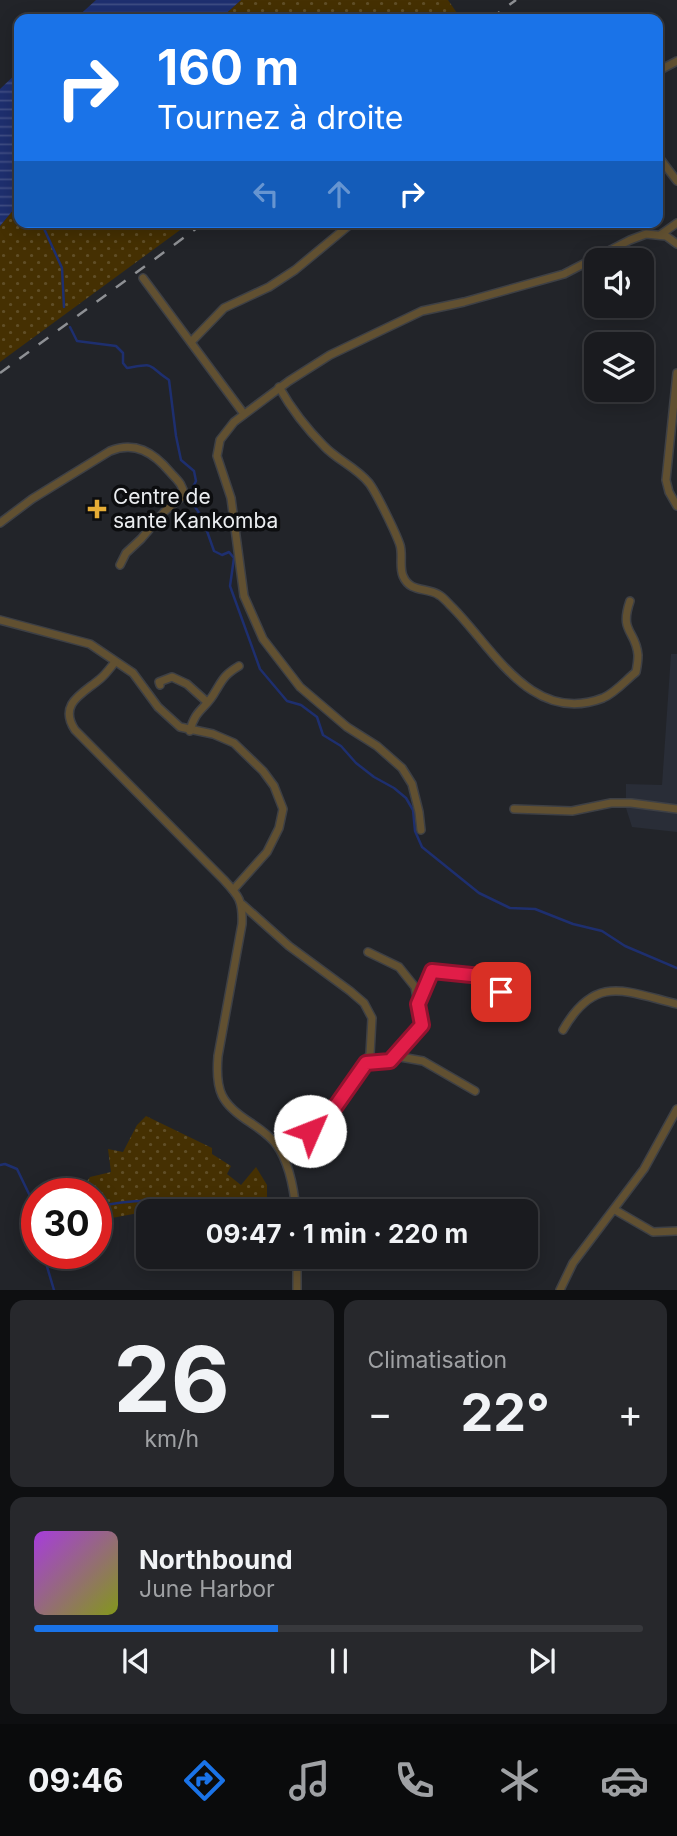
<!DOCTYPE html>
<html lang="fr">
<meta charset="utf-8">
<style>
body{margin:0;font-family:Inter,sans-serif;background:#27282c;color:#f1f3f6;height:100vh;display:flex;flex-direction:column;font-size:26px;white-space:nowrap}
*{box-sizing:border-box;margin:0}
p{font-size:23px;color:#9fa1a4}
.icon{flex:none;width:38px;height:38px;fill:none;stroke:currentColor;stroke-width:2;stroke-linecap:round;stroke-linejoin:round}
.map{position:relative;height:1290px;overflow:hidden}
.sheet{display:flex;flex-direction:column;gap:10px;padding:10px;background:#0e0f11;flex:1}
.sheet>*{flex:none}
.guide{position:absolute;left:14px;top:14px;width:649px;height:214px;border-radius:14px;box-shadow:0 4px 18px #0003,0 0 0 2px #38393d;background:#1a73e8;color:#fff;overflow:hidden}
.controls{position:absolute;left:584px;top:248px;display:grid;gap:14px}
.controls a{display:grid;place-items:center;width:70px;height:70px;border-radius:14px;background:#1a1b1f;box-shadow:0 4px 18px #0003,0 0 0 2px #38393d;font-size:35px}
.speed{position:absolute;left:21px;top:1178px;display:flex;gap:14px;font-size:35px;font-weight:700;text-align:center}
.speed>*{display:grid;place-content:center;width:91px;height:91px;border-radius:50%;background:#1a1b1f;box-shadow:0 4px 18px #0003,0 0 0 2px #38393d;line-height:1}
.speed .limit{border:10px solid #d22;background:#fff;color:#111}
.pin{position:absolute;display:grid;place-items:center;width:60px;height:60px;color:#fff;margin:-30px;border-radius:14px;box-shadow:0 4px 10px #0006}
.me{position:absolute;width:77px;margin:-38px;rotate:46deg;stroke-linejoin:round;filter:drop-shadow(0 0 5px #0008)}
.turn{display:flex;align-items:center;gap:24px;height:147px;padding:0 28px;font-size:32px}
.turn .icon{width:91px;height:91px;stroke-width:2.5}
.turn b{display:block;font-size:49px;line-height:60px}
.lanes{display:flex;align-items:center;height:66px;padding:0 28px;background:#0003;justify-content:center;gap:35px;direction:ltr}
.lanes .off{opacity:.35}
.big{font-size:52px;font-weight:700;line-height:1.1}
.sheet .widget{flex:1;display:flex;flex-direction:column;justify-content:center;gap:10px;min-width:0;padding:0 24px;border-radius:14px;background:#27282c}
.sheet .dial{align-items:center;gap:0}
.dial b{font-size:91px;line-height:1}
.song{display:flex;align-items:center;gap:21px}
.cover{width:84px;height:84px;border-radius:10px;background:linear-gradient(135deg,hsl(280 70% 55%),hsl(70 70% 35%))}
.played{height:7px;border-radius:4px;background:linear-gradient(90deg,#1a73e8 40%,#38393d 40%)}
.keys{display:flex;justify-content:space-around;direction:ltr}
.heat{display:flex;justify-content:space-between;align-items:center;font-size:38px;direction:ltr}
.sheet .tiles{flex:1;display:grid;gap:10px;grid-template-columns:1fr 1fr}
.widget:last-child{grid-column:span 2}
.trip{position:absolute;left:136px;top:1199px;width:402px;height:70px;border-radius:14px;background:#1a1b1f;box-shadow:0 4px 18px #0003,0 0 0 2px #38393d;font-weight:700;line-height:70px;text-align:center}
.tab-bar{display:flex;height:112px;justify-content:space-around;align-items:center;background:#0a0b0c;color:#9fa1a4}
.tab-bar .icon{width:49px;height:49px}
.tab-bar .active{color:#1a73e8}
.tab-bar b{font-size:32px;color:#f1f3f6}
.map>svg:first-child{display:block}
</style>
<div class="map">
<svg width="677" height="1290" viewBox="0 0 677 1290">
<defs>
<pattern id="grass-dots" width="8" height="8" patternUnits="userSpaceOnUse" patternTransform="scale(1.75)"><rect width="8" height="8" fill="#453002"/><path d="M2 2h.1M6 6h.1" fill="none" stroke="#604e27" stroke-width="1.8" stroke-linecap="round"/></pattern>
<pattern id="water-rules" width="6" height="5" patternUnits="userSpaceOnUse" patternTransform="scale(1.75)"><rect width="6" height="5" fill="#1e2f6f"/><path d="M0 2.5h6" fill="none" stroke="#3f4d84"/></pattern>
</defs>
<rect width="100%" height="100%" fill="#222429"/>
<polygon fill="#292d37" points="671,654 677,654 677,832 632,827 626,808 626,784 662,785"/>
<g fill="url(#grass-dots)">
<polygon points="241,0 448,0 461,19 220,19"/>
<polygon points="19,203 19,222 191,222 0,362 0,226"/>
<polygon points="146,1116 212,1148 212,1154 231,1166 227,1174 241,1185 256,1167 267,1185 267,1211 149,1211 96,1221 96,1194 79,1193 90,1177 111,1172 108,1149 123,1152 137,1125"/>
</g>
<g fill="url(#water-rules)">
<polygon points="96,0 241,0 220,19 75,19"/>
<polygon points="19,71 19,203 0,226 0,89"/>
</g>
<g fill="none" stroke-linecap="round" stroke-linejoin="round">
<g stroke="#1e2f6f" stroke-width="2.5">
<polyline points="41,222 62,268 64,307"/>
<path d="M 70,327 L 77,341 L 116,346 L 123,353 L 123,363 L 127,368 C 158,363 145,364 169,380 L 176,436 L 181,460 L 194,471 L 196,481 L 190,493 L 193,504 L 202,517 L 214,551 L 222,555 L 229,552 L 234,558 L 230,586 L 260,669 L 287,701 L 301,705 L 317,717 L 323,735 L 341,746 L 356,763 L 374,777 L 394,788 L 406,798 L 413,810 L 415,831 L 422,847 L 479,893 L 510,908 L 535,909 L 573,924 L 602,931 L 625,946 L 677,968"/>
<polyline points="0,1165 5,1164 17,1169 30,1196 37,1221"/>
<path d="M 96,1207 C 121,1201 177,1195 198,1211"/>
<polyline points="43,1253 54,1290"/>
</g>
<g stroke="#3e4045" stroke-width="10">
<g id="street">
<polyline points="658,71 677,61"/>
<polyline points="658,156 677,181"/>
<polyline points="660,235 677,223"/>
<polyline points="143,278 244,414"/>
<polyline points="191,342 224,308 269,287 295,270 353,222"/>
<polyline points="677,373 666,480 669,492 677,506"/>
<path d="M 279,387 C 292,410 306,428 324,446 C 337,460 356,467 369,483 C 376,492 396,533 400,545 C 403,555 399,567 403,576 C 410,593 427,587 439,595 C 443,597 447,602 451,606 C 492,646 531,726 603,698 C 615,693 626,680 636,672 C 637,667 638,660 638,655 C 636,630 619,633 630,601"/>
<path d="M 0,523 L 32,499 L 110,451 C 135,441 153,452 170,472 C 177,480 183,484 184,495 L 165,511 L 141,539 L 126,553 L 120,565"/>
<polyline points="0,620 90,644 133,673 158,707 180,727 213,734 234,743 263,771 274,786 283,809 279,828 267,852 233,890"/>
<path d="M 115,662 C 110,668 106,674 100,679 C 82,694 58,704 75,730 L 224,880 C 239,896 243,901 242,924 L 218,1056 C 215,1091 221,1104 251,1123 C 260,1129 269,1135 276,1144 C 289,1162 294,1189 296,1211"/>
<polyline points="160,685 159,682 172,677 187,684 207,702"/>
<path d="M 190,731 C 195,709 206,709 215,692 C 223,679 224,675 239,666"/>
<polyline points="514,809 572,811 611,803 631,803 677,809"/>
<polyline points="421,830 419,812 412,784 402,768 377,746 347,727 300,687 263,639 244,596 231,498 217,456 220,440 234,422 289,381 330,355 422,311 464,302 564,274 630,240 646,234 666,236 677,244"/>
<polyline points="243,905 289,946 350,991 364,1003 372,1018 370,1054 349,1090 322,1122 310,1131 276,1144"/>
<polyline points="418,1004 432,971 471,974 481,976 501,992 520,992"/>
<path d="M 563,1030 C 595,974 624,991 677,1004"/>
<polyline points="395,1056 423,1061 475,1091"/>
<polyline points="366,1063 390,1061 422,1025 415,987 399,967 368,952"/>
<polyline points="615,1210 653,1232 677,1231"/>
<polyline points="297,1290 297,1256"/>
<polyline points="560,1290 573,1263 644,1169 677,1109"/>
</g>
</g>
<use href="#street" stroke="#615031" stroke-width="7"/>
<g stroke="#8e9094" stroke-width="2.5" stroke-dasharray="12 12" stroke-linecap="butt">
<polyline points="490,19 516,0"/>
<polyline points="0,373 205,222"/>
</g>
</g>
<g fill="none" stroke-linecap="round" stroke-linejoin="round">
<g stroke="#92132f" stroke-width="18">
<polyline id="route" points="310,1131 333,1110 366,1063 390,1061 422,1025 418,1004 432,971 481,976 501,992"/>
</g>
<use href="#route" stroke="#e11d48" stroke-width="12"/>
</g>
<path fill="#e6ad36" stroke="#0c0d0f" stroke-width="2.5" d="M93.5 498.5h7v7h7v7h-7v7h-7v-7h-7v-7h7z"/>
<g text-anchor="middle" stroke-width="7" stroke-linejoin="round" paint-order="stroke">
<g font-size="21" fill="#eaecef" stroke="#0c0d0f" text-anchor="start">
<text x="113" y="504">Centre de<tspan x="113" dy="24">sante Kankomba</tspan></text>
</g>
</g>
</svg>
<div class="controls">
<a><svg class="icon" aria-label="sound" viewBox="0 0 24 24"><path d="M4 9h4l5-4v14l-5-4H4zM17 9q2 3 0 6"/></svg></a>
<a><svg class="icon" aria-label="layers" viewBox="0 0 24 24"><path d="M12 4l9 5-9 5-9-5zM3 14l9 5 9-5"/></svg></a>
</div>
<div class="speed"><div class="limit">30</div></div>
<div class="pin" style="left:501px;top:992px;background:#d93025"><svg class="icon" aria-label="arrive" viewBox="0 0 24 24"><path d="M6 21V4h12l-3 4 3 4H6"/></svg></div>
<svg class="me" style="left:310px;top:1131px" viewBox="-20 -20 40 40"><circle r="19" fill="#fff"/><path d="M0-13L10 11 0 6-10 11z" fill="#e11d48"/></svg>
<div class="trip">09:47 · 1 min · 220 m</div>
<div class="guide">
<div class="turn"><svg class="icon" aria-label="right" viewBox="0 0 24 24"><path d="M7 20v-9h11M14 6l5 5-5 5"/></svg><div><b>160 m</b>Tournez à droite</div></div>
<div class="lanes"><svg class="icon off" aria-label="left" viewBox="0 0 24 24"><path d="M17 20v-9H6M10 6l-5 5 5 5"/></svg><svg class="icon off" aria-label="ahead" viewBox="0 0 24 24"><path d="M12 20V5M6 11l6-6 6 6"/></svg><svg class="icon" aria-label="right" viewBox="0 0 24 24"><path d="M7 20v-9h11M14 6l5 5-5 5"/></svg></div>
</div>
</div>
<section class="sheet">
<div class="tiles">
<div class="widget dial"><b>26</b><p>km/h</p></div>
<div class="widget"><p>Climatisation</p>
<div class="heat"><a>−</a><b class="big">22°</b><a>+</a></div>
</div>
<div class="widget">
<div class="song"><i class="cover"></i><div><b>Northbound</b><p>June Harbor</p></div></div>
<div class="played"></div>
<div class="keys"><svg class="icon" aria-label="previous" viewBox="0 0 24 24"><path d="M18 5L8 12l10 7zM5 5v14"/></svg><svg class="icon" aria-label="pause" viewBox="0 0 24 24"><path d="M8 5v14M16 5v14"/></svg><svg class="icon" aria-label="next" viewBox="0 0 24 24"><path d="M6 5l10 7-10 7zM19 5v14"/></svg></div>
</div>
</div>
</section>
<nav class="tab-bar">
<b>09:46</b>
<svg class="icon active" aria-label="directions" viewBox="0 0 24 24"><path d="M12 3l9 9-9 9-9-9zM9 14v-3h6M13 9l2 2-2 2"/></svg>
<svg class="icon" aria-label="music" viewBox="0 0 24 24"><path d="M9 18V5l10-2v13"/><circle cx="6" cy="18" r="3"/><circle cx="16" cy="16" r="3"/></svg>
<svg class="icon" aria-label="phone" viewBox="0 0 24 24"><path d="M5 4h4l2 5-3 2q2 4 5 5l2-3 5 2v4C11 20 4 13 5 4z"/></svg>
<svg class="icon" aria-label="climate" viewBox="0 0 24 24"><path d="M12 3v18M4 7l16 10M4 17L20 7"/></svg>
<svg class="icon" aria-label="car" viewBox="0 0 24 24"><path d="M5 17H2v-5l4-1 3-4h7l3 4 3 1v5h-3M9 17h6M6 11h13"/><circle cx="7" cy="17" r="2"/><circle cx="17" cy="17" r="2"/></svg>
</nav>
